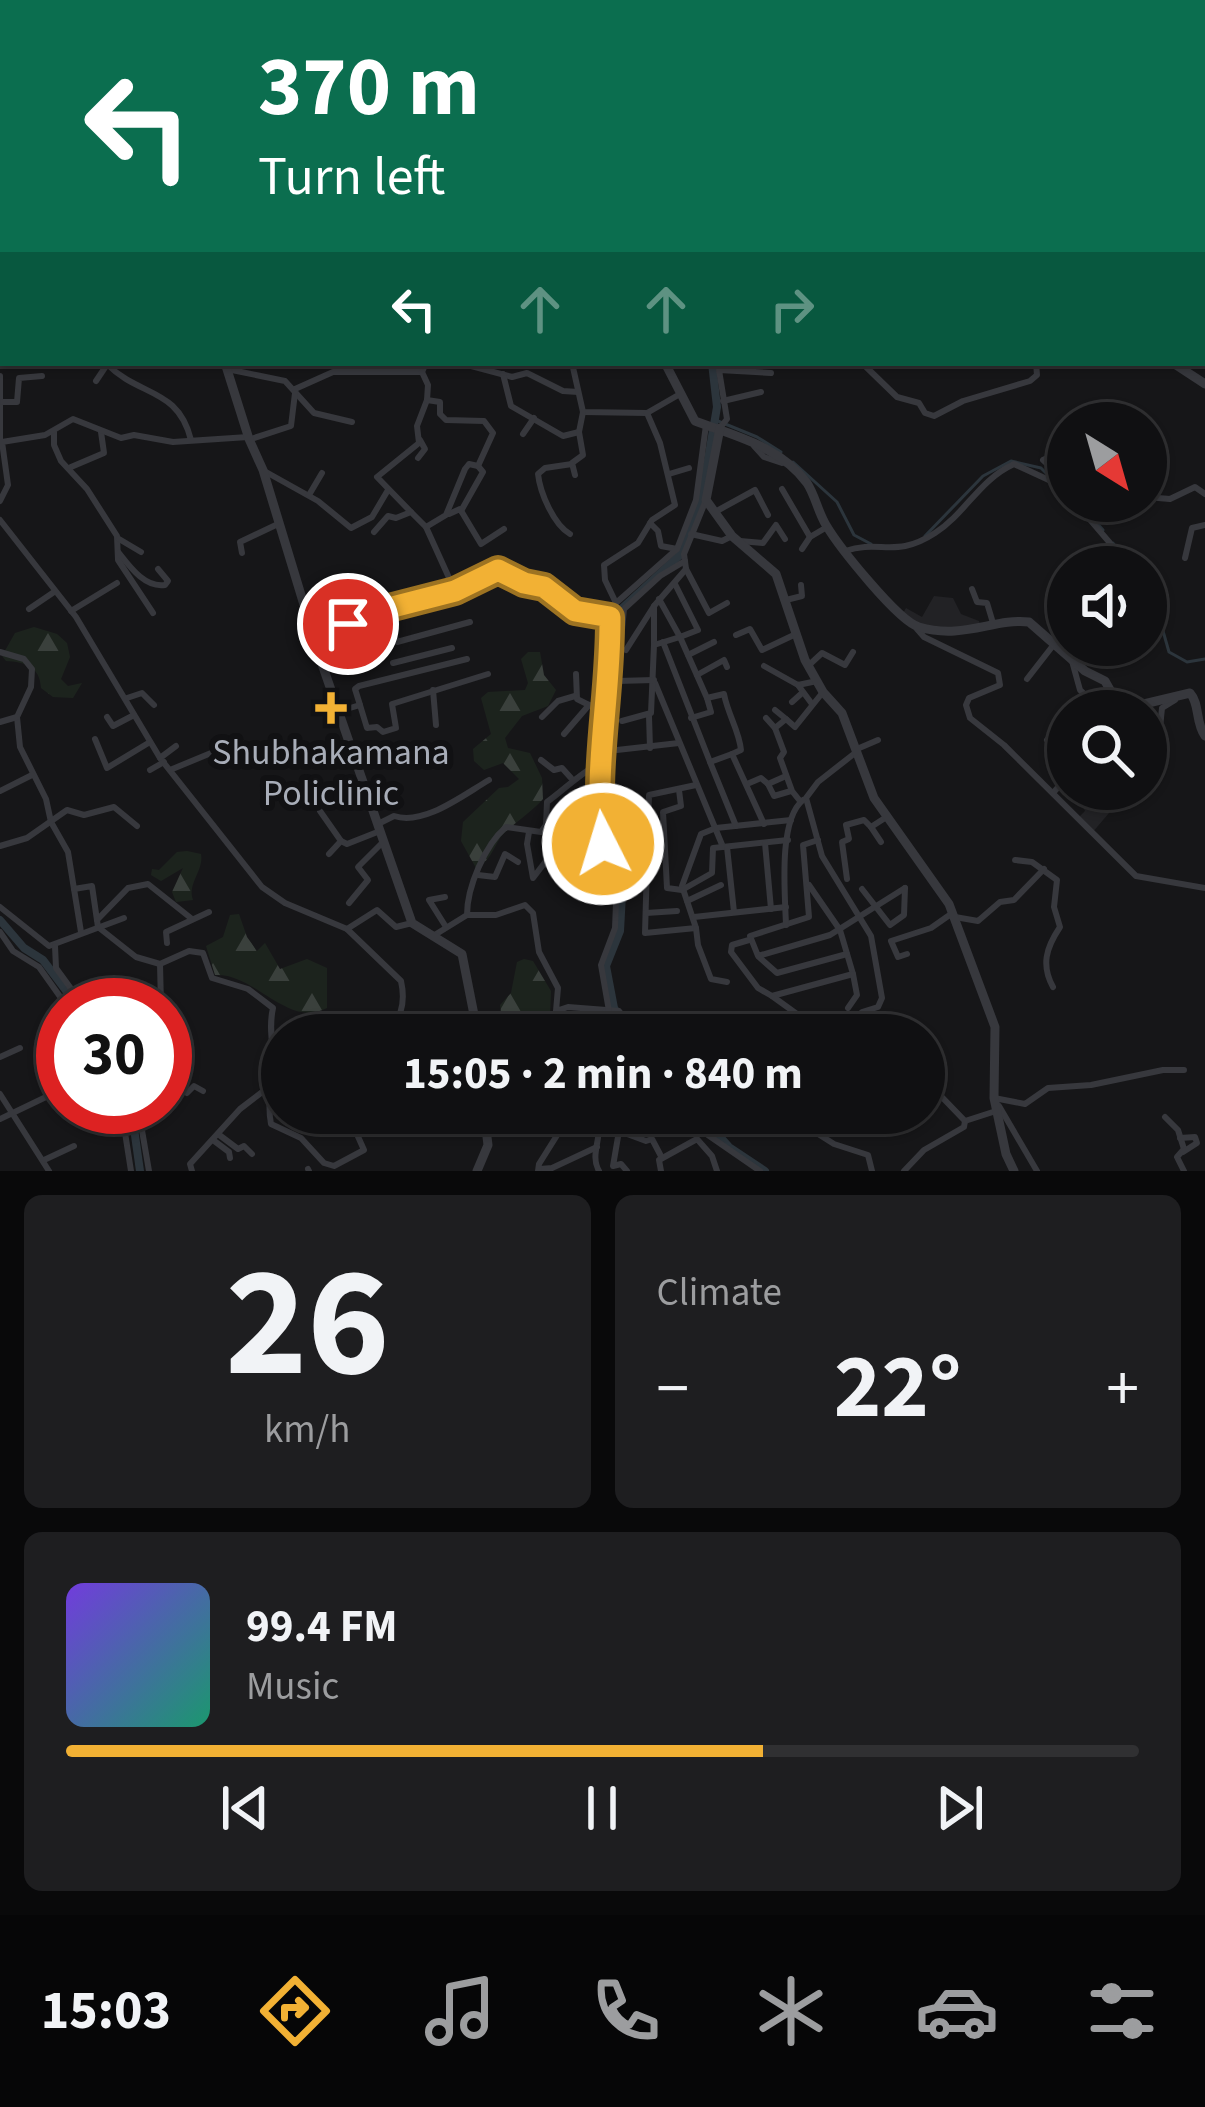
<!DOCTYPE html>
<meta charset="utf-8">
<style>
body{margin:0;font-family:"Source Sans 3",sans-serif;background:#1e1e20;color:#f1f3f6;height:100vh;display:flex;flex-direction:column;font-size:45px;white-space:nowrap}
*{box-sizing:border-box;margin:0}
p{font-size:39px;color:#9c9d9f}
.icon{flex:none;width:66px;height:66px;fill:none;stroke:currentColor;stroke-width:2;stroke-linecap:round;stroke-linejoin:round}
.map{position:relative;height:1171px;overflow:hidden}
.sheet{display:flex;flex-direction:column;gap:24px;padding:24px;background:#09090a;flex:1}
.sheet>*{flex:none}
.guide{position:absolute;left:0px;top:0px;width:1206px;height:366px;box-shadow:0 3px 9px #0004,0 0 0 3px #303032;background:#0b6e4f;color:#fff;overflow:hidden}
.needle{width:78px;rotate:143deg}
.controls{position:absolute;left:1047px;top:402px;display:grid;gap:24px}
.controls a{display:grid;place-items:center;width:120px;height:120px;border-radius:50%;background:#101012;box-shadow:0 3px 9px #0004,0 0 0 3px #303032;font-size:60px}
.speed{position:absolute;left:36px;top:978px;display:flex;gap:24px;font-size:60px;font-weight:700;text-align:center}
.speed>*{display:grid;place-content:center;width:156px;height:156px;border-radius:50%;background:#101012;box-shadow:0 3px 9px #0004,0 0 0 3px #303032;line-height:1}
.speed .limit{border:18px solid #d22;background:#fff;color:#111}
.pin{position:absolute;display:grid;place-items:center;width:102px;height:102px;color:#fff;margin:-51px;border:6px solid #fff;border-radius:50%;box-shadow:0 3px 12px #0007}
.me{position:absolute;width:132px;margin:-66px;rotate:355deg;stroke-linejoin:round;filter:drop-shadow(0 0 9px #0008)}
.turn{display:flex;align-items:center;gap:42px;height:252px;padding:0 60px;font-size:54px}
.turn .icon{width:156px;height:156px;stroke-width:2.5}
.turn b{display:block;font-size:84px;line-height:102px}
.lanes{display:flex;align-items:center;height:114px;padding:0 60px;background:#0003;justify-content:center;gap:60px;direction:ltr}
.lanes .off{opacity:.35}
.big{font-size:90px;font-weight:700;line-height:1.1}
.sheet .card{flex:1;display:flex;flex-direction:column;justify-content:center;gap:18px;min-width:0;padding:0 42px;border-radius:18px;background:#1e1e20}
.sheet .dial{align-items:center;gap:0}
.dial b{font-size:156px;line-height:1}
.song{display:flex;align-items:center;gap:36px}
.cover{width:144px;height:144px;border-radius:18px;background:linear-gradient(135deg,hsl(260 70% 55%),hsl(160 70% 35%))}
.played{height:12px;border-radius:6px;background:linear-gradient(90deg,#f2b134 65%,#303032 65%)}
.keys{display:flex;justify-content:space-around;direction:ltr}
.heat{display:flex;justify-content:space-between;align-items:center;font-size:66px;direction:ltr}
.sheet .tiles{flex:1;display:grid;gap:24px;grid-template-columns:1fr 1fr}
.card:last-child{grid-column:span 2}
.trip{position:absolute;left:261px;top:1014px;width:684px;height:120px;border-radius:60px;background:#101012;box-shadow:0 3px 9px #0004,0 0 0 3px #303032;font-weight:700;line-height:120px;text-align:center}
.menu{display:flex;height:192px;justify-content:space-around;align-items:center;background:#060607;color:#9c9d9f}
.menu .icon{width:84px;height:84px}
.menu .on{color:#f2b134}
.menu b{font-size:54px;color:#f1f3f6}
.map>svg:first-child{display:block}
</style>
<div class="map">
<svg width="1205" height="1171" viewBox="0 0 1205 1171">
<defs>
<pattern id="forest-firs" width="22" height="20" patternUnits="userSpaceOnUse" patternTransform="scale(3)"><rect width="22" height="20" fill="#1c231d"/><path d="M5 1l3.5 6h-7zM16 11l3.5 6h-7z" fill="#3a403c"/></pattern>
</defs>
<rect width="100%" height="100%" fill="#161618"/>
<g fill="#222225">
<polygon points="934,596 953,598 961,614 979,621 981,630 921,628 902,615 906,608 922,617"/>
<polygon points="1075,789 1121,789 1126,793 1092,833 1079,817 1085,811"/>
</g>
<g fill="url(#forest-firs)">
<path d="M 34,627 L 57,634 L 67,643 L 70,657 L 61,679 L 68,686 L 82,683 L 73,698 L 53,697 L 41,688 C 40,667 26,662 6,661 L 2,656 L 15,633 Z"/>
<path d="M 528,652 L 540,652 L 544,675 L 556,690 L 548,706 L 522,716 L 505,738 L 508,748 L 530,753 L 542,778 L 543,799 C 532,812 507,828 500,838 C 492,851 490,861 476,868 L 461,841 L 463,822 L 499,788 L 508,787 L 519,779 L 503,763 L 484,770 L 474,761 L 473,749 L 491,734 L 481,698 L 488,692 L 525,690 L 528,683 L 521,659 Z"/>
<path d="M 187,851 L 201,854 C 204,871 187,883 193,900 L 176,902 L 172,892 L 183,868 L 161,881 L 151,875 L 152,869 L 159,870 L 177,852 Z"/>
<path d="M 239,914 L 247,937 L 257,951 L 265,943 L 280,969 L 307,959 L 327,968 L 327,1008 C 288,1029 254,972 215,975 L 206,946 L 223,937 L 230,915 Z"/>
<polygon points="524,959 533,961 551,991 550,1016 557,1035 490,1035 503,1027 500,1005 511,993 517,962"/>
</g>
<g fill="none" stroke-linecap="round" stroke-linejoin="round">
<g stroke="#2c353c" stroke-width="3">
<polyline points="713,419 757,437 781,452"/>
<polyline points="793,462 837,502 854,535 871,544"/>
<polyline points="1082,506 1103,530"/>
<polyline points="925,536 983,476 1011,461 1041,468 1053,480"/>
<polyline points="1113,543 1130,567"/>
<polyline points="1146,589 1155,603 1169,652 1187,662 1205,659"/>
</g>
<g stroke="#2c353c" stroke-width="8">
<polyline points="406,0 406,3"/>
<polyline points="603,811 601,766 613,683 617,613 680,555 701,501 717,407 712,363"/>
<polyline points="604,838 622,894 620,931 606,966 614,1008 631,1035"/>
<polyline points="0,920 24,948 43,960 77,1005"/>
<polyline points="131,1107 140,1171"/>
<polyline points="699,1113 729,1147 765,1171"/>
</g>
<g stroke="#37383d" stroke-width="6">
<polyline points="255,0 256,3"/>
<polyline points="399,0 399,3"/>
<polyline points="412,0 412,3"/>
<polyline points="438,0 439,3"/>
<polyline points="460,0 460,3"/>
<polyline points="737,0 737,3"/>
<polyline points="770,0 773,3"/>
<polyline points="151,3 151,0"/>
<polyline points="480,3 485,0"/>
<polyline points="493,3 499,0"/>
<polyline points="582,3 586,0"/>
<polyline points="687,3 687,0"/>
<polyline points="0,119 3,120"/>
<polyline points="0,137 3,133"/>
<polyline points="0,213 3,213"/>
<polyline points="0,350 3,333"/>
<polyline points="460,363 512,377 527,373 563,391 578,392"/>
<polyline points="572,363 583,412 647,413 680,394"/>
<polyline points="862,363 897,397 919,403 925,413 934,416 963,401 1030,381 1037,375 1036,363"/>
<path d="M 107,364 C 139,397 178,387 191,440"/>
<polyline points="227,369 285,381 314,413 352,422"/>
<polyline points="503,374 511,406 563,436 579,432"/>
<polyline points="0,376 0,442"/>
<polyline points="96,381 108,363"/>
<polyline points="295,389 333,372 422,372 426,363"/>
<polyline points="723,401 761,392"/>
<polyline points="3,402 17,402 19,378 42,376"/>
<polyline points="720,428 727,419 719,370 771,373"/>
<polyline points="54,432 54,445 61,461 87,489 117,536 118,560 153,613"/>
<polyline points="523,434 534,418"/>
<polyline points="251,439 291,426 295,393"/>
<polyline points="754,446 764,457 782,463"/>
<polyline points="418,458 425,449 420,440"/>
<polyline points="71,467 104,453 101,432"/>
<polyline points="266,472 318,501 351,528 372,517 388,490"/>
<polyline points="669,474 689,468"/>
<polyline points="575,475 572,463 583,455 579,432 583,412"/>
<polyline points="1060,488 1066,481 1043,460 1068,448"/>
<polyline points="782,489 810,537 827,527"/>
<polyline points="309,495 322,473"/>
<polyline points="1146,497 1170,499 1195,487 1205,494"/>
<polyline points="0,501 8,485 2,442 45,435 73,419 121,438 134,435 173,442 248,437"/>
<polyline points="1074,501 1110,543"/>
<polyline points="461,511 483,472 478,466"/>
<polyline points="411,512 377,477 419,443 417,426 427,400"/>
<polyline points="715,512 755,490 768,515"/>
<polyline points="449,514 460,509 481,544 504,529"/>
<polyline points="0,520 76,617 160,758 262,887 285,903 347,929 377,910 396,927 412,923"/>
<polyline points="1093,522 1131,501"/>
<polyline points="650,523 658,531 661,546 677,549"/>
<polyline points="374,532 388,516 396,518 411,512 426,527"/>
<path d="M 570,534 C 554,525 540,493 538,474 L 545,468 L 572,464"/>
<polyline points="691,534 722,541 732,536"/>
<polyline points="119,539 141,552"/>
<polyline points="740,541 763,543 776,525 785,539"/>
<polyline points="802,549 810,537"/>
<path d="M 845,551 C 881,539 895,559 935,533 C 966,513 979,480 1014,464 L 1051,481 L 1068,496"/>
<path d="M 119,553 C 130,567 145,588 165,585 L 168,581 L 158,569"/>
<polyline points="242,553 240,542 278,524"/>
<polyline points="1185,558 1192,528 1205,525"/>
<polyline points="686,569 709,613 727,603"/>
<polyline points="972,589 977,602 987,603 993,623"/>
<polyline points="458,590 498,570 524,583 544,587 576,611 610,617"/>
<polyline points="659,599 680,637 698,630 675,584"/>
<polyline points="786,600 802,596 801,585"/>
<polyline points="616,603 605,580 604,565 638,543 652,520 675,505 660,443 647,413"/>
<polyline points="29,609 54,592"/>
<polyline points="71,611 117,583"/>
<polyline points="917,629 924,637 998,673 1000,685 969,698 966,705 970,718 1004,745 1136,876 1205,888"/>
<polyline points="312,632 320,623 321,607"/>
<polyline points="352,633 363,641 392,631 397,642 470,622"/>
<polyline points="736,635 750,629 762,650 796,634"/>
<polyline points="663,642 710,762"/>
<polyline points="654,645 654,606 686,569 684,554 706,500"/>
<polyline points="626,650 654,606"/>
<polyline points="0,652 24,659 32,669 31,687 17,717 20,747 46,799 51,822 68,852 81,932"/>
<polyline points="688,655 714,642"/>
<polyline points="1072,661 1080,690 1102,711"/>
<polyline points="393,663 452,648"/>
<polyline points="322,664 341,651 352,633 350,618 455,591 426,527 446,515 465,469 469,464 478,466 493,433 484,421 446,420 440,414 440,402 427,400 428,385 422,372"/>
<polyline points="764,666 798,685 817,681"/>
<polyline points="808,666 822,653 845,665 853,652"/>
<polyline points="576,674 577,699 589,705 607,707"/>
<polyline points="697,675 724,660 727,667"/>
<polyline points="1027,679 1055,643"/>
<polyline points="617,681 624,609 660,576 685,561"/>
<polyline points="655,683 723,847"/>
<polyline points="798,685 812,704"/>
<polyline points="433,690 436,725"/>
<polyline points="127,698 142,693 154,705"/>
<polyline points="792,702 802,693"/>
<polyline points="360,705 355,689 359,686 467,659"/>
<polyline points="775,710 786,719"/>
<polyline points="340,711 360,705 367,728 377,727 383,732 396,728 392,704 488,674"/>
<polyline points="1074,711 1086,699"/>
<polyline points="649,716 650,748"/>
<polyline points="107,717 113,726 134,715"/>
<polyline points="542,717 558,701 575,696"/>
<polyline points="1068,717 1047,740 1068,759"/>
<polyline points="691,718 711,712 707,698"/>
<polyline points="766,718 775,728"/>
<path d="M 622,721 L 651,713 L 654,645 L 680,637 L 707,698 L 724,694 C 728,715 739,730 741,750 L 732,754"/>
<polyline points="0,722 17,717"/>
<polyline points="564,734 589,705"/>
<polyline points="95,739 107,768 150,742"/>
<polyline points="857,749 878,740"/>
<polyline points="608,751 679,743"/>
<polyline points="855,753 818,782 806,798 822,856 871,936 882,998 878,1007 862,1012 878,1027 897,1023 902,1035"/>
<polyline points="160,758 176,746"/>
<polyline points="541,760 554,770 562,768 571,778"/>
<polyline points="1146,761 1158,748 1162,708 1175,700"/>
<polyline points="150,770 164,762"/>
<polyline points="170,770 240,741 259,762"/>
<polyline points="747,784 761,778 768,784 786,776"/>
<polyline points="768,784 774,796 791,791"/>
<polyline points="696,785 649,795 645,933 696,928 682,886 701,834 716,828 791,820"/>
<polyline points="679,790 681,806 663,812 667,888 682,890 712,873 713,848 788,840"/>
<polyline points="0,791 32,775"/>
<polyline points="1053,793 1068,776"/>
<polyline points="800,801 792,791 780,758 784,752 775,728 786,719 795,727 823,692"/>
<polyline points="320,811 341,841"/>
<path d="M 378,824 L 394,816 C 424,826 463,795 489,780"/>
<polyline points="736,826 710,762 732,754 764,824"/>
<polyline points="871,827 881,842"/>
<polyline points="529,832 527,844 533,878 549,857 603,844"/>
<polyline points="818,840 803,845 809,917 750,936 758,956 830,935 905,888"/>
<polyline points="765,843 771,909"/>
<polyline points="0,846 27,838 67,810 84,815 114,807 137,826"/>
<polyline points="727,847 734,912"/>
<polyline points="329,854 341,841 347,844 380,831"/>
<path d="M 1015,860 L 1032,862 L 1057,880 L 1054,907 L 1060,927 C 1046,948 1041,965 1053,987"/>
<polyline points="478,875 495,877 505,854 518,862"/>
<polyline points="847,879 842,842 849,839 846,825 864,820 871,827 888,816"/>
<path d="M 646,885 L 627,884 C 599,818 608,750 617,681 L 654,680"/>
<path d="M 74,889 L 92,886 L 98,927 L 136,957 L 160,964 L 189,951 L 203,953 L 212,978 L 248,989 L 273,1008 C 268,1030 274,1045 273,1066 C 272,1087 267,1103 271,1124 L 301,1138 L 324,1163 L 334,1166 L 364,1150 L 356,1132 L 375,1123 L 374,1113"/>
<polyline points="862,889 890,925 904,915 905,888"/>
<polyline points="445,897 429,900 446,927"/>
<polyline points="687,901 721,885"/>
<polyline points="349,903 368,880 358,867 383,842"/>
<polyline points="0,907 49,946 124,918"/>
<polyline points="646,913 677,911"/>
<path d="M 467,915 C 467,887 485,845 506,827 L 541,832 L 546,825 L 547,802 C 565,789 578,775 598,764"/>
<polyline points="694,917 786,907"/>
<polyline points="955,917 978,921 1000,902 1014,900 1044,869"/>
<polyline points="97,920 128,888 148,884 192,919"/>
<path d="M 786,925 C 785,894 778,820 803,800"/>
<polyline points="696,928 698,945 711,979 727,982"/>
<path d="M 347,929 L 401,981 C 406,1003 401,1026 380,1035"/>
<polyline points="0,932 13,951 39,967 66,1005"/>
<polyline points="433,936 467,915 496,915 525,905 533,913 539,952 558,988 556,1011 568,1007 619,1011 638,1035"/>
<polyline points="749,940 732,945 731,952 758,988 772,996 853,974 840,930 809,885"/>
<polyline points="167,943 166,932 209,912"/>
<polyline points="55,946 56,968 83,1005"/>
<polyline points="907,954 898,957 891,941 931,928 951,914"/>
<polyline points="759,957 777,973 847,954"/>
<polyline points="160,964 161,1005"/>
<polyline points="772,996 826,1035"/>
<polyline points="848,1008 857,995 853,974"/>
<polyline points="606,1011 624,1035"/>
<polyline points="609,1011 601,965 615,928 616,903 603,844 597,782 607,707 610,617 616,603 677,549 696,500 706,425"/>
<polyline points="444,1035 462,1024 476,1022"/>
<polyline points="0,1057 20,1048"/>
<polyline points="924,1068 938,1093 965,1121"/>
<polyline points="165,1093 179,1086 187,1093 194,1086 203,1091"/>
<polyline points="0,1094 49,1171"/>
<polyline points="994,1098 1025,1104 1048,1088 1091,1085 1163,1070 1184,1070"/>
<polyline points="999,1106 1037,1171"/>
<polyline points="121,1107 131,1171"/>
<polyline points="138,1107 149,1171"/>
<path d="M 594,1113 C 607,1133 588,1152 599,1171"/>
<polyline points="689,1113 705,1133 760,1171"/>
<polyline points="785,1113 834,1144 868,1155 872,1171"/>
<polyline points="1165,1117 1178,1130 1184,1149 1177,1157 1184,1171"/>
<polyline points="0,1119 46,1097"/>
<polyline points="965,1121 996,1111"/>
<polyline points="807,1126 808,1113"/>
<polyline points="218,1134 238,1149 244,1146 252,1154"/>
<polyline points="1180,1138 1195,1137 1197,1143 1183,1152"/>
<polyline points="213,1140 229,1152 230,1158"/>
<polyline points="44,1160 74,1146"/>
<polyline points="308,1169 309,1171"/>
<polyline points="540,1169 552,1168 597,1147"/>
<polyline points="192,1171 190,1164 240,1109 274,1083 282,1085"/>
<polyline points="538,1171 539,1164 571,1113"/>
<polyline points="627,1171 621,1164 613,1166 619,1131 646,1141 652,1139 662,1158"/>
<polyline points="661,1171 659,1160 697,1139 712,1156 717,1171"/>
<polyline points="904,1171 924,1150 964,1127 965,1121"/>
</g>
<g stroke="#37383d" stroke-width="9">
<polyline points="102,0 103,3"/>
<polyline points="377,0 378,3"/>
<polyline points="515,0 516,3"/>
<polyline points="1110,0 1111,3"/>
<polyline points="1203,47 1205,50"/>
<polyline points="1203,60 1205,62"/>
<polyline points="225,363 249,439 263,470 322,664 412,923 462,954 478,1035"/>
<path d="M 665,363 L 695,421 C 734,436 780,446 807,483 C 815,495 818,512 826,525 C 839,547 898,621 919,627 C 963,640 994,618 1029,622 L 1085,671 L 1105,681 L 1118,704 L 1127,708 L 1190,693 C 1200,704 1195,722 1205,736"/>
<polyline points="1173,363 1205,384"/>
<polyline points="720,428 706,500 732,536 776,574 805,660 823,692 842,713 874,798 949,904 995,1027 994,1098 1006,1154 1014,1171"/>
<polyline points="477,1171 488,1145 484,1113"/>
</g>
</g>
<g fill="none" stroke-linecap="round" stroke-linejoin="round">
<g stroke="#9d7322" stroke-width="30">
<path id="route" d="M 348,624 L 350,618 L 455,591 L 498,570 L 524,583 L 544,587 L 575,611 L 610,617 C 611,694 593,768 603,844"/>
</g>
<use href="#route" stroke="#f2b134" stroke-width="21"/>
</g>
<path fill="#f2b134" stroke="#111113" stroke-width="4.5" d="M325 690h12v12h12v12h-12v12h-12v-12h-12v-12h12z"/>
<g text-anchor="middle" stroke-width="12" stroke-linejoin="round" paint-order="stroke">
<g font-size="36" fill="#a8adb8" stroke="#111113">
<text x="331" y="764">Shubhakamana<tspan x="331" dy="41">Policlinic</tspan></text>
</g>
</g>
</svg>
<div class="controls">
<a><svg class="needle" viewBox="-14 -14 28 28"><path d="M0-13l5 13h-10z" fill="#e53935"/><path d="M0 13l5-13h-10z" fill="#9c9d9f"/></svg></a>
<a><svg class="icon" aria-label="sound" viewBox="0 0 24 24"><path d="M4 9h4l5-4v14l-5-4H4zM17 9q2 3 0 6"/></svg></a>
<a><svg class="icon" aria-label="search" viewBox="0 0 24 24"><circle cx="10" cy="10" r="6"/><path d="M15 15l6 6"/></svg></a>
</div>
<div class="speed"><div class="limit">30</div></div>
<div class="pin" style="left:348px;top:624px;background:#d93025"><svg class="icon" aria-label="arrive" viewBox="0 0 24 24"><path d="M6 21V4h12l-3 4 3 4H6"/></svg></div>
<svg class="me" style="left:603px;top:844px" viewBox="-20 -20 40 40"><circle r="17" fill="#f2b134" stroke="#fff" stroke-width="3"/><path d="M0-11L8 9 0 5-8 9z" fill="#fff"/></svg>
<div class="trip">15:05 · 2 min · 840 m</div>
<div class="guide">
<div class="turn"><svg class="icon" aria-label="left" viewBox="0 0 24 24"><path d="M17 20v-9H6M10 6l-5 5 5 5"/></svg><div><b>370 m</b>Turn left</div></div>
<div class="lanes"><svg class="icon" aria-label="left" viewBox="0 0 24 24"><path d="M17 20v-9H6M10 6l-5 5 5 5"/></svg><svg class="icon off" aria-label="ahead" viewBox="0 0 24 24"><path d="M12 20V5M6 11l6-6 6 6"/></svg><svg class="icon off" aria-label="ahead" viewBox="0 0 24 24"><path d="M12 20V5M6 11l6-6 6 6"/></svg><svg class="icon off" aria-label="right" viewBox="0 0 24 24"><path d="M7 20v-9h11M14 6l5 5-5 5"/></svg></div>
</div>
</div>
<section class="sheet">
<div class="tiles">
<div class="card dial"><b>26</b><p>km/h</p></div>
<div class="card"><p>Climate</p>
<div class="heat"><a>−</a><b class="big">22°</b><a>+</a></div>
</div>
<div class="card">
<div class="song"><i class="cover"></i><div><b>99.4 FM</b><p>Music</p></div></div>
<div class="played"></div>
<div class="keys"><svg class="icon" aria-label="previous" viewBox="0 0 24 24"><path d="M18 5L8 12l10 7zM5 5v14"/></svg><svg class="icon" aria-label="pause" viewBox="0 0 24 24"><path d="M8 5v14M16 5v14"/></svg><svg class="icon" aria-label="next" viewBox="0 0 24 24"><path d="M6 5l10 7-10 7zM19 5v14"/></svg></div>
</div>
</div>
</section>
<nav class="menu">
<b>15:03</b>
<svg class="icon on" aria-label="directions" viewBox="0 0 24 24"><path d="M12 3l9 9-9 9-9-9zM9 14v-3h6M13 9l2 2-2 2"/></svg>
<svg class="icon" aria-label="music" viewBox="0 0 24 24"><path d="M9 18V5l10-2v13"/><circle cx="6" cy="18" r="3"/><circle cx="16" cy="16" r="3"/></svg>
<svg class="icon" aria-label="phone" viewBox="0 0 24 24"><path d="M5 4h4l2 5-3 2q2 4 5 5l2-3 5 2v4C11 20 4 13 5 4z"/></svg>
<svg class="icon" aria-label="climate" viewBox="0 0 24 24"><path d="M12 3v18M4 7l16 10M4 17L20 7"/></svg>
<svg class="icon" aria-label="car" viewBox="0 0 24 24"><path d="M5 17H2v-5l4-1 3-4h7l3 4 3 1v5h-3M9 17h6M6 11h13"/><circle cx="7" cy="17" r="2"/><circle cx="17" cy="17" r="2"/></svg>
<svg class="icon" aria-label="filters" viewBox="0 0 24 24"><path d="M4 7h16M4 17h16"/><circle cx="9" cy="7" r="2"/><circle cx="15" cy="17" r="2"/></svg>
</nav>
